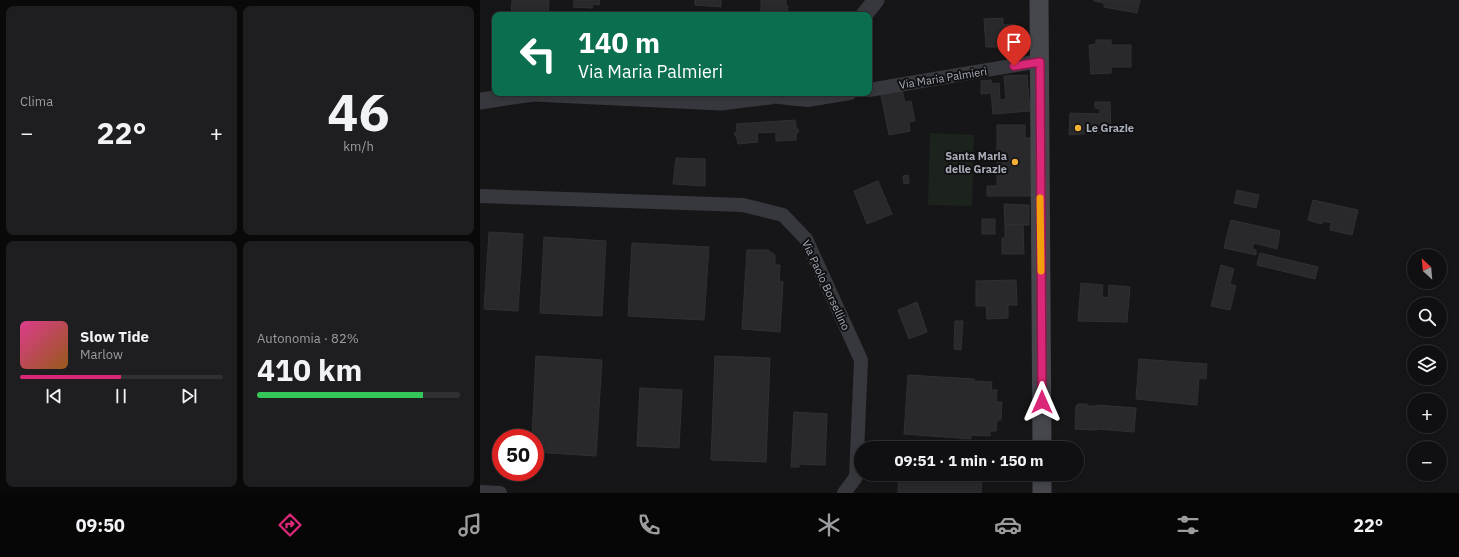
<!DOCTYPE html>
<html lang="it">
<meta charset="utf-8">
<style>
body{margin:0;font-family:"IBM Plex Sans",sans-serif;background:#1e1e20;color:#f1f3f6;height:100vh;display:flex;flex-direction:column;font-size:15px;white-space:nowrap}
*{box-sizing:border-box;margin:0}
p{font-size:13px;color:#9c9d9f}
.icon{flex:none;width:22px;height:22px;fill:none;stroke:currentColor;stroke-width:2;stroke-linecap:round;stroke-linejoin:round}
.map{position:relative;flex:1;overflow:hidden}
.side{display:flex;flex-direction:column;gap:6px;padding:6px;background:#09090a;width:480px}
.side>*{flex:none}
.guide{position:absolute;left:12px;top:12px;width:380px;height:84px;border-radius:8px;box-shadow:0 2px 6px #0003,0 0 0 1px #303032;background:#0b6e4f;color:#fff;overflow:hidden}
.needle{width:26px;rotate:334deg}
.buttons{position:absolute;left:927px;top:249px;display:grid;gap:8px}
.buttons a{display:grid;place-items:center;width:40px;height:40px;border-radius:50%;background:#101012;box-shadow:0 2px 6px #0003,0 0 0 1px #303032;font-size:20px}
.speed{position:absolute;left:12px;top:429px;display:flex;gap:8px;font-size:20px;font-weight:700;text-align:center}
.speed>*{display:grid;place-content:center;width:52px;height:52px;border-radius:50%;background:#101012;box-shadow:0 2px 6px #0003,0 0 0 1px #303032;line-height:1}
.speed .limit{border:6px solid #d22;background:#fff;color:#111}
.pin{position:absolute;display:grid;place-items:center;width:34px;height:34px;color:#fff;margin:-41px -17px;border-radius:50% 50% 50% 0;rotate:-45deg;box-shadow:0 0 4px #0007}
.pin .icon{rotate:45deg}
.me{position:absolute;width:44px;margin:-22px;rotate:0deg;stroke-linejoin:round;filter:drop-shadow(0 0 3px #0008)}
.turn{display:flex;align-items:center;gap:14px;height:84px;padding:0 20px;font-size:18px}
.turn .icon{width:52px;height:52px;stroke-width:2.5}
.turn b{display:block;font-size:28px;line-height:34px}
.big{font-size:30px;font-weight:800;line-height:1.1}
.side .card{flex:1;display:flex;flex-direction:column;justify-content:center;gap:6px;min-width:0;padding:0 14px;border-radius:8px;background:#1e1e20}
.side .dial{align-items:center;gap:0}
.dial b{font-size:52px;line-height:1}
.song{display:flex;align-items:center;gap:12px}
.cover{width:48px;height:48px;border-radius:6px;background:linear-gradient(135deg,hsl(330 70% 55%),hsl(30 70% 35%))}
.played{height:4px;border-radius:2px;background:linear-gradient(90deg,#db2777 50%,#303032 50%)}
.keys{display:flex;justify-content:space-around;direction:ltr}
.heat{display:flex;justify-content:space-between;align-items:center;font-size:22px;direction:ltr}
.charge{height:6px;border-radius:3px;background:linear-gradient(90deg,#34c759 82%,#303032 0)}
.side .tiles{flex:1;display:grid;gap:6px;grid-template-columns:repeat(2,1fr)}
.trip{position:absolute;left:374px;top:441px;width:230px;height:40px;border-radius:20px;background:#101012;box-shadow:0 2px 6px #0003,0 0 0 1px #303032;font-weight:800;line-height:40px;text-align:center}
.dock{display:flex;height:64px;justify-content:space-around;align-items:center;background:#060607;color:#9c9d9f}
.dock .icon{width:28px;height:28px}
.dock .current{color:#db2777}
.dock b{font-size:18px;color:#f1f3f6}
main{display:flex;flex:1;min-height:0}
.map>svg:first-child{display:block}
</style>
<main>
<section class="side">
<div class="tiles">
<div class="card"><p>Clima</p>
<div class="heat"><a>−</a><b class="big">22°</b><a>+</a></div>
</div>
<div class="card dial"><b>46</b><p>km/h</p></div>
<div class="card">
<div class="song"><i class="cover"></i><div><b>Slow Tide</b><p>Marlow</p></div></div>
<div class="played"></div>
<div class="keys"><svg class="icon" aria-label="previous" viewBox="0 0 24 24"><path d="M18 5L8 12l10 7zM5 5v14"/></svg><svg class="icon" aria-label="pause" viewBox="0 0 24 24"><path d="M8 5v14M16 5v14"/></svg><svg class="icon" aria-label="next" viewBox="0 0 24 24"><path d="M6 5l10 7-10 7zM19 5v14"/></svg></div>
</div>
<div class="card"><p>Autonomia · 82%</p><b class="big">410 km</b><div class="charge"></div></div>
</div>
</section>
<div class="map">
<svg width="979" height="493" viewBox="0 0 979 493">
<rect width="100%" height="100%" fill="#161618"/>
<polygon fill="#1c231d" points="450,133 494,135 492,206 448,205"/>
<g fill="#29292c" stroke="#303034">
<polygon points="32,0 69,0 68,15 31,15"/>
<polygon points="94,0 120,0 119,5 113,4 112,8 93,7"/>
<polygon points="215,0 241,0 241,7 215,5"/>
<polygon points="281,0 306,0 306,6 308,6 307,15 281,15"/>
<polygon points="614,0 660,0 657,13 624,7 624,3 614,1"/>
<polygon points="523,18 523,25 535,24 536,47 506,47 504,19"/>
<polygon points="616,40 631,40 631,45 651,45 651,67 631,67 631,73 611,74 609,45 616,44"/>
<polygon points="547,75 550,111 513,114 511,93 501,94 501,81 511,80 512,84 519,83 520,100 526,99 524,76"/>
<polygon points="422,90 425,102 431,101 435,121 429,122 430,131 409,135 401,95"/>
<polygon points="615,102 630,102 631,132 589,135 590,113 620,114 620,109 615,108"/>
<polygon points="315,120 316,127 319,131 316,135 316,140 296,141 296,132 277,133 278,142 258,144 257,138 254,134 257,130 256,124"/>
<polygon points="517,125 545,125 545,138 553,138 552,196 507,196 507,186 517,186"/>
<polygon points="196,158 225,159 225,186 193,184"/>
<polygon points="428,175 429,183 424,184 423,176"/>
<polygon points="398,181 412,214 387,224 374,191"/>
<polygon points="757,190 779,195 776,208 754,203"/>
<polygon points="833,200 878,210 872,235 850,230 851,223 843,221 842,224 828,220"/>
<polygon points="524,204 549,205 549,225 525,225"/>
<rect x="502" y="219" width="13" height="15"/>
<polygon points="751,220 800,231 797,249 774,243 772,249 776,250 776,255 744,248"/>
<polygon points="525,225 543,225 544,254 522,254 522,238 525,238"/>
<polygon points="9,232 43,234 38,311 4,309"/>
<polygon points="64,237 126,241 122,316 60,313"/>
<polygon points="152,243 229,247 224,320 148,316"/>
<polygon points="267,250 288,250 295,255 295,265 300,265 299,281 303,282 300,332 262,329"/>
<polygon points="780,253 838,267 835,279 777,265"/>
<polygon points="741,265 754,269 750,284 756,286 750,310 731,306"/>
<polygon points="536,280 537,305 528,305 528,318 507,319 506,306 496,306 496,281"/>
<polygon points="601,283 623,285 622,297 628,298 629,285 650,287 647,322 598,321"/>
<polygon points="437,302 447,332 429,339 418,310"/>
<polygon points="475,321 483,321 481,350 474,349"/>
<polygon points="56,356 122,360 116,456 55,452 55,438 52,438"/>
<polygon points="235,356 290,358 286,462 231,460"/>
<polygon points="659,359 727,364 726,379 719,378 717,405 656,399"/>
<polygon points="428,375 494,379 494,381 512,382 511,390 517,390 516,402 522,402 521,420 517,420 516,431 510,431 510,436 491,435 491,439 424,434"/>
<polygon points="160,388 202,390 199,448 157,446"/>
<polygon points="598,404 607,404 607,406 617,406 617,405 656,408 654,432 617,429 617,430 595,429 596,406 598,406"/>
<polygon points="314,412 347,414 345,465 319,464 319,467 311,467"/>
<polygon points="419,474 502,474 501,493 418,493"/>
</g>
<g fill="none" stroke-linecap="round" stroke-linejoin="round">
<g stroke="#37383d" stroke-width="14">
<polyline points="389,90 560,61"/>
<polyline points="290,96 327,100 370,93"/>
<polyline points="0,196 263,205 303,215 326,239 381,360 376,477 364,493"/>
<polyline points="0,492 20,493"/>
</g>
<g stroke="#37383d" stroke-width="17">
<polyline points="384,15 396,0"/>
<polyline points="53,93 241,102 290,96 297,93"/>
<polyline points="0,101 53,93"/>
</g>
<g stroke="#45474d" stroke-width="19">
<polyline points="559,0 562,448"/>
<polyline points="562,493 562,474"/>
</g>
</g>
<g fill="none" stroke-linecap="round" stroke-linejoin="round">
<g stroke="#8e194d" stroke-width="10">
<polyline id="route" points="534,66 560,62 562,402"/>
</g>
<use href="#route" stroke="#db2777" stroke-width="7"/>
<polyline stroke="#f59e0b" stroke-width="7" points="560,198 561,271"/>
</g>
<g fill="#f2b134" stroke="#111113" stroke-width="1.5">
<circle cx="598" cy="128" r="4"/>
<circle cx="535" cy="162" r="4"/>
</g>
<g text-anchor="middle" stroke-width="4" stroke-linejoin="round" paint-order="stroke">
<g font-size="11" fill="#a8adb8" stroke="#111113">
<text transform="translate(463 78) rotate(-9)" y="4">Via Maria Palmieri</text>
<text transform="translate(346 285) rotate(65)" y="4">Via Paolo Borsellino</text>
</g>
<g font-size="11" font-weight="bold" fill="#a8adb8" stroke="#111113" text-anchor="start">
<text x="606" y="132">Le Grazie</text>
<text x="527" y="160" text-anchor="end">Santa Maria<tspan x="527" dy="13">delle Grazie</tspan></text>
</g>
</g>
</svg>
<div class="buttons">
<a><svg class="needle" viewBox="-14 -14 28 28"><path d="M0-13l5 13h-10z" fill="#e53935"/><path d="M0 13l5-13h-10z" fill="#9c9d9f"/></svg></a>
<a><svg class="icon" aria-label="search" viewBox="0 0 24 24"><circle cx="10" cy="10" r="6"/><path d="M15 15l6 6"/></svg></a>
<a><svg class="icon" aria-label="layers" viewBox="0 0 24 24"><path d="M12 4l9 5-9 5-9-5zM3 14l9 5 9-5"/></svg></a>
<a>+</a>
<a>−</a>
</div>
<div class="speed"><div class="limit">50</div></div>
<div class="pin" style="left:534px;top:66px;background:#d93025"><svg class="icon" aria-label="arrive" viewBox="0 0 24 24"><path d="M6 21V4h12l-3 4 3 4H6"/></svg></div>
<svg class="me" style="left:562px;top:402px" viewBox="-20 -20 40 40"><path d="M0-17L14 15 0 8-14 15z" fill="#db2777" stroke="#fff" stroke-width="4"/></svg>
<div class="trip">09:51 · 1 min · 150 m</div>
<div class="guide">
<div class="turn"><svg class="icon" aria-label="left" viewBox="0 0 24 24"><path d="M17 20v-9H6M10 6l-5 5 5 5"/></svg><div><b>140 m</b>Via Maria Palmieri</div></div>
</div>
</div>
</main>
<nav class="dock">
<b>09:50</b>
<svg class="icon current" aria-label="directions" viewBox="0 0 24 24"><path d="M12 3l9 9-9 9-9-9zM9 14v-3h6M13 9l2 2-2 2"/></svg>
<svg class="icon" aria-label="music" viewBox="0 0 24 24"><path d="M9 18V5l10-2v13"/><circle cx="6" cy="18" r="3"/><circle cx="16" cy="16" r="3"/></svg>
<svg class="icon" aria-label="phone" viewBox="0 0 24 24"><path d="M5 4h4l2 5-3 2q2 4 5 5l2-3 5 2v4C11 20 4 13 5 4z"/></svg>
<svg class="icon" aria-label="climate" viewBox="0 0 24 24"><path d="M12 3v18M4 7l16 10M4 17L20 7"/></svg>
<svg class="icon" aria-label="car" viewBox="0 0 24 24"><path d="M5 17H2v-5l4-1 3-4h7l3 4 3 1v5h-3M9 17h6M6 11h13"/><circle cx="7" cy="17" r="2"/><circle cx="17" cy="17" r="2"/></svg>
<svg class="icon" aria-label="filters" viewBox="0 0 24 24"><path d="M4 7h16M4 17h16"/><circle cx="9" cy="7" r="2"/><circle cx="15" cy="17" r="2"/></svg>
<b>22°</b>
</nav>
